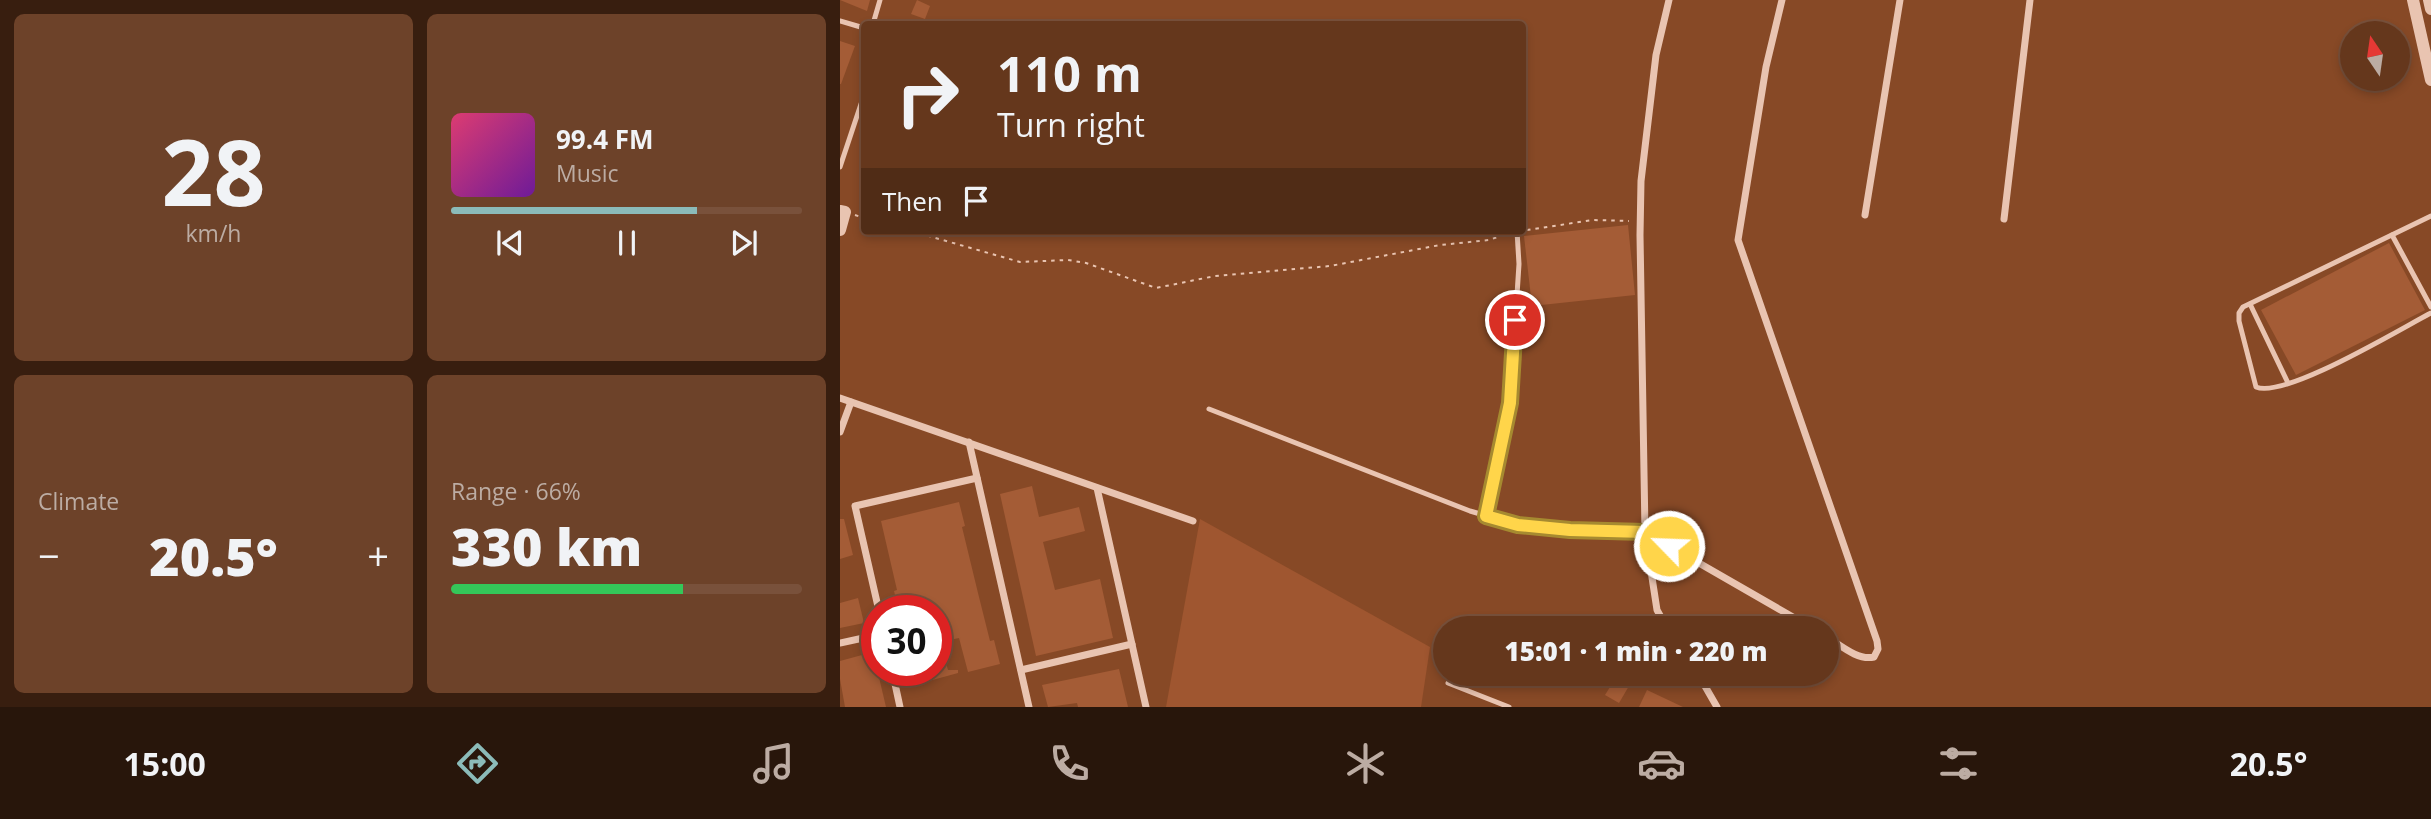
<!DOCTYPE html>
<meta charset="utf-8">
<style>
body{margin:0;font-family:"Open Sans",sans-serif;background:#6d4229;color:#f1f3f6;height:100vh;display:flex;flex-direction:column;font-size:26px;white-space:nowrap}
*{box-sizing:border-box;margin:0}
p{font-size:23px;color:#bcaca3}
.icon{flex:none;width:38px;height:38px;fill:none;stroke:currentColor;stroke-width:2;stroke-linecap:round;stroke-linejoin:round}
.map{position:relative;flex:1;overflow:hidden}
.panel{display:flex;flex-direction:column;gap:14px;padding:14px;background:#381e0f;width:840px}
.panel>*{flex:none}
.guide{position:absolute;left:21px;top:21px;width:665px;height:214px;border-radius:7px;box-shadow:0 4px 10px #0003,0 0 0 2px #79513b;background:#65371c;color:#f1f3f6;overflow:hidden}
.needle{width:46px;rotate:347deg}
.fabs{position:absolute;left:1500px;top:21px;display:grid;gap:14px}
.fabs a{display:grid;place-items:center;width:70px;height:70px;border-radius:50%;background:#65371c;box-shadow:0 4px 10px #0003,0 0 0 2px #79513b;font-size:35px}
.speed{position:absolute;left:21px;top:595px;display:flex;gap:14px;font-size:35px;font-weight:700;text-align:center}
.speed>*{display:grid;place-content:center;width:91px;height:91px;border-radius:50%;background:#65371c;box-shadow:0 4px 10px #0003,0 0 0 2px #79513b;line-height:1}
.speed .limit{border:10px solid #d22;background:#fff;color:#111}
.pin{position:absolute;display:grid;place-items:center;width:60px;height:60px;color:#fff;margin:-30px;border:4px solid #fff;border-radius:50%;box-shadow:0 2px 7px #0007}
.me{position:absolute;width:77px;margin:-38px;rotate:294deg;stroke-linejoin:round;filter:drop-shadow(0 0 5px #0008)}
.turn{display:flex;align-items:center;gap:24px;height:147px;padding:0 21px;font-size:32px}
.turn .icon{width:91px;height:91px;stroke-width:2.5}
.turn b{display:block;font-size:49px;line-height:60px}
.then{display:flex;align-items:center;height:66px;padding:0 21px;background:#0003;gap:14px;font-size:26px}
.big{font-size:52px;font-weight:800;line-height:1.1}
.panel .tile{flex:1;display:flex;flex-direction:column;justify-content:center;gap:10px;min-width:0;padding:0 24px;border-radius:10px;background:#6d4229}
.panel .dial{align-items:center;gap:0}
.dial b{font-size:91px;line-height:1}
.song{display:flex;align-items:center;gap:21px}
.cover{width:84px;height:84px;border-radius:10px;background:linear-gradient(135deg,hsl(340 70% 55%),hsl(280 70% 35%))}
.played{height:7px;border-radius:4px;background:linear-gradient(90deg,#8bbbb9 70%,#79513b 70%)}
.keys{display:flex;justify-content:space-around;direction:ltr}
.heat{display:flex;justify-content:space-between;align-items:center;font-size:38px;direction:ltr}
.charge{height:10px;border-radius:5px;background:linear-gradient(90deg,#34c759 66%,#79513b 0)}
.panel .tiles{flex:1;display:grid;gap:14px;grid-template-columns:repeat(2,1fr)}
.trip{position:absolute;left:593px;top:616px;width:406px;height:70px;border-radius:35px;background:#65371c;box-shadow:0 4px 10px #0003,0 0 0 2px #79513b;font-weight:800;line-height:70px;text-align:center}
.tab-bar{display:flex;height:112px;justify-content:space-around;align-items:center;background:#28160b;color:#bcaca3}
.tab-bar .icon{width:49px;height:49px}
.tab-bar .active{color:#8bbbb9}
.tab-bar b{font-size:32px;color:#f1f3f6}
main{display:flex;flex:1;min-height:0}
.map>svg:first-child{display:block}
</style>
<main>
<section class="panel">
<div class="tiles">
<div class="tile dial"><b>28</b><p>km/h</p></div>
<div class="tile">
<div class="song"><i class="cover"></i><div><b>99.4 FM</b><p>Music</p></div></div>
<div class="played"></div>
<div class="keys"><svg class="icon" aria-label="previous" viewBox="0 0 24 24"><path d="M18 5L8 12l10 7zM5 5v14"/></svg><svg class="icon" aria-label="pause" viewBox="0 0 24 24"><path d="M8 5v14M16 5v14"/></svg><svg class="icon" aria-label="next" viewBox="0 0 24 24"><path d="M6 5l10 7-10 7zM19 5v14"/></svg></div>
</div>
<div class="tile"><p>Climate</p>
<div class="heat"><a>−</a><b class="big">20.5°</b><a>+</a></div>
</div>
<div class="tile"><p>Range · 66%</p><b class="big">330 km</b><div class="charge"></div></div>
</div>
</section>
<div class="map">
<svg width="1591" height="707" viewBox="0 0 1591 707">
<rect width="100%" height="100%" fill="#874926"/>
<polygon fill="#9f5630" points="360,519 590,647 581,707 326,707"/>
<g fill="#a45c36">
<polygon points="0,0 30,0 27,11"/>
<polygon points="77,0 90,6 85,19 71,14"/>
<polygon points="0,41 15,46 1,84 0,84"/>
<polygon points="788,225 795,295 692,306 684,236"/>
<polygon points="1549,243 1585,310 1456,375 1421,310"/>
<polygon points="192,486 199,517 239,507 245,531 203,542 215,590 260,579 273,638 196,656 160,494"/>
<polygon points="119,502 125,526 122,527 138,593 150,641 154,640 160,664 128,672 119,638 100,642 108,670 118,670 118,673 78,684 74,670 96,670 96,606 77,611 59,611 54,591 57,590 41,521"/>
<polygon points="0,519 4,519 13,555 0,559"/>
<polygon points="18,598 24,623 0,628 0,603"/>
<polygon points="33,652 46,707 5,707 0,679 0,661"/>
<polygon points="279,669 288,707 238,707 237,703 208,707 202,685"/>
<polygon points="778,674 796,674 779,703 765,695"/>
<polygon points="807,690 843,707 799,707"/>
</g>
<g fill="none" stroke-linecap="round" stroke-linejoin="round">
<g stroke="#e9c4b1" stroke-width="2" stroke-dasharray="3.5 5" stroke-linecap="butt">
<polyline points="15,215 24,218"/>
<polyline points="687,230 753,220 789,221"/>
<polyline points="71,231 180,262 228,260 246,263 316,288 375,276 490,266 600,245 649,240 669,233"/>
</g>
<g stroke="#e9c4b1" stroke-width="5">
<polyline points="0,21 24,28"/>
<polyline points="33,24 40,0"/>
<polyline points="0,167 24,95"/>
<path d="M 1591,216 L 1403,307 L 1399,313 L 1399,321 L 1416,387 C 1445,399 1560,329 1591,313"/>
<polyline points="1552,235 1591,307"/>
<polyline points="1410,304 1448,383"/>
<polyline points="369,409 630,511 678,525 730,530 805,532"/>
<polyline points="647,516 670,403 679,264 677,231"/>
<polyline points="608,683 669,707"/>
</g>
<g stroke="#e9c4b1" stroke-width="7">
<path d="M 942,0 L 926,67 L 898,240 L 1037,641 L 1038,649 L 1034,657 C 1018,661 1000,645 987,637"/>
<polyline points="1025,215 1060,0"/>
<polyline points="1164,219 1190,0"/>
<polyline points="0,398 353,521"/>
<polyline points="0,432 11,402"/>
<polyline points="129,442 189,707"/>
<polyline points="257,488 306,707"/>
<polyline points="805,532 972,628"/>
<polyline points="39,611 15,506 137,478"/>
<polyline points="827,628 817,610 805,532 800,235 801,181 816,55 829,0"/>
<polyline points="0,643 37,635"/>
<polyline points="52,670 60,707"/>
<polyline points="181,670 292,644"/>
<polyline points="858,674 877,707"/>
</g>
<g stroke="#e9c4b1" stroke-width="12">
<polyline points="1573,0 1591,80"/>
<polyline points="1589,0 1591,9"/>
<polyline points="0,211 5,212 0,230"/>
</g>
</g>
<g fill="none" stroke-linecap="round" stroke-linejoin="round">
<g stroke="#a68a30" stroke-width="18">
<polyline id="route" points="675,320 670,403 646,516 678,525 730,530 805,532 829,546"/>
</g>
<use href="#route" stroke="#ffd54a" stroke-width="12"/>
</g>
</svg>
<div class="fabs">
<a><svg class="needle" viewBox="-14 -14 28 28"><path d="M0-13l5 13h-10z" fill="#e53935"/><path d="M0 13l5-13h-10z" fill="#bcaca3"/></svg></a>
</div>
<div class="speed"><div class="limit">30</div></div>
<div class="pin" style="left:675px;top:320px;background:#d93025"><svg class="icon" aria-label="arrive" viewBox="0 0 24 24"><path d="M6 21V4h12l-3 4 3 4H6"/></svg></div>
<svg class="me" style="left:829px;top:546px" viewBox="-20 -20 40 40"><circle r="17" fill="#ffd54a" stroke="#fff" stroke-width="3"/><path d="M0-11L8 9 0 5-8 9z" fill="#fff"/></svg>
<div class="trip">15:01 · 1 min · 220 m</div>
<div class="guide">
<div class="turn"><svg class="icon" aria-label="right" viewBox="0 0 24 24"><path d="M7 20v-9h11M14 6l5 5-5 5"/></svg><div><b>110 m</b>Turn right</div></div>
<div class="then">Then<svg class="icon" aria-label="arrive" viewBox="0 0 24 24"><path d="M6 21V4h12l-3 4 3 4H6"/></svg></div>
</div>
</div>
</main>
<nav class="tab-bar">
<b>15:00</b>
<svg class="icon active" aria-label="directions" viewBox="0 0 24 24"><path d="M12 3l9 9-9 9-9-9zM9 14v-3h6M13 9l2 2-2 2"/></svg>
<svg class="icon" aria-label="music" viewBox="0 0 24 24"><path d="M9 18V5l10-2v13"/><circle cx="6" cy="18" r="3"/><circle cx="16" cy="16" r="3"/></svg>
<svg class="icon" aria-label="phone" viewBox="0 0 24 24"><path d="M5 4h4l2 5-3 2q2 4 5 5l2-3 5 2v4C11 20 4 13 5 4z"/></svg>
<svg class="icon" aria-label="climate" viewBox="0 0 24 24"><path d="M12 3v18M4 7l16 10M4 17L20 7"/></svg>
<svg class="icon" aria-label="car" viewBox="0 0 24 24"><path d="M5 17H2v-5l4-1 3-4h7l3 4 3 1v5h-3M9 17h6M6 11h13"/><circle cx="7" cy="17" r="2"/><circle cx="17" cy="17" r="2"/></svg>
<svg class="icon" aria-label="filters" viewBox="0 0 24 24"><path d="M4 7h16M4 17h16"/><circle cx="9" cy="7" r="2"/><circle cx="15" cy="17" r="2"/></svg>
<b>20.5°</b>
</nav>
